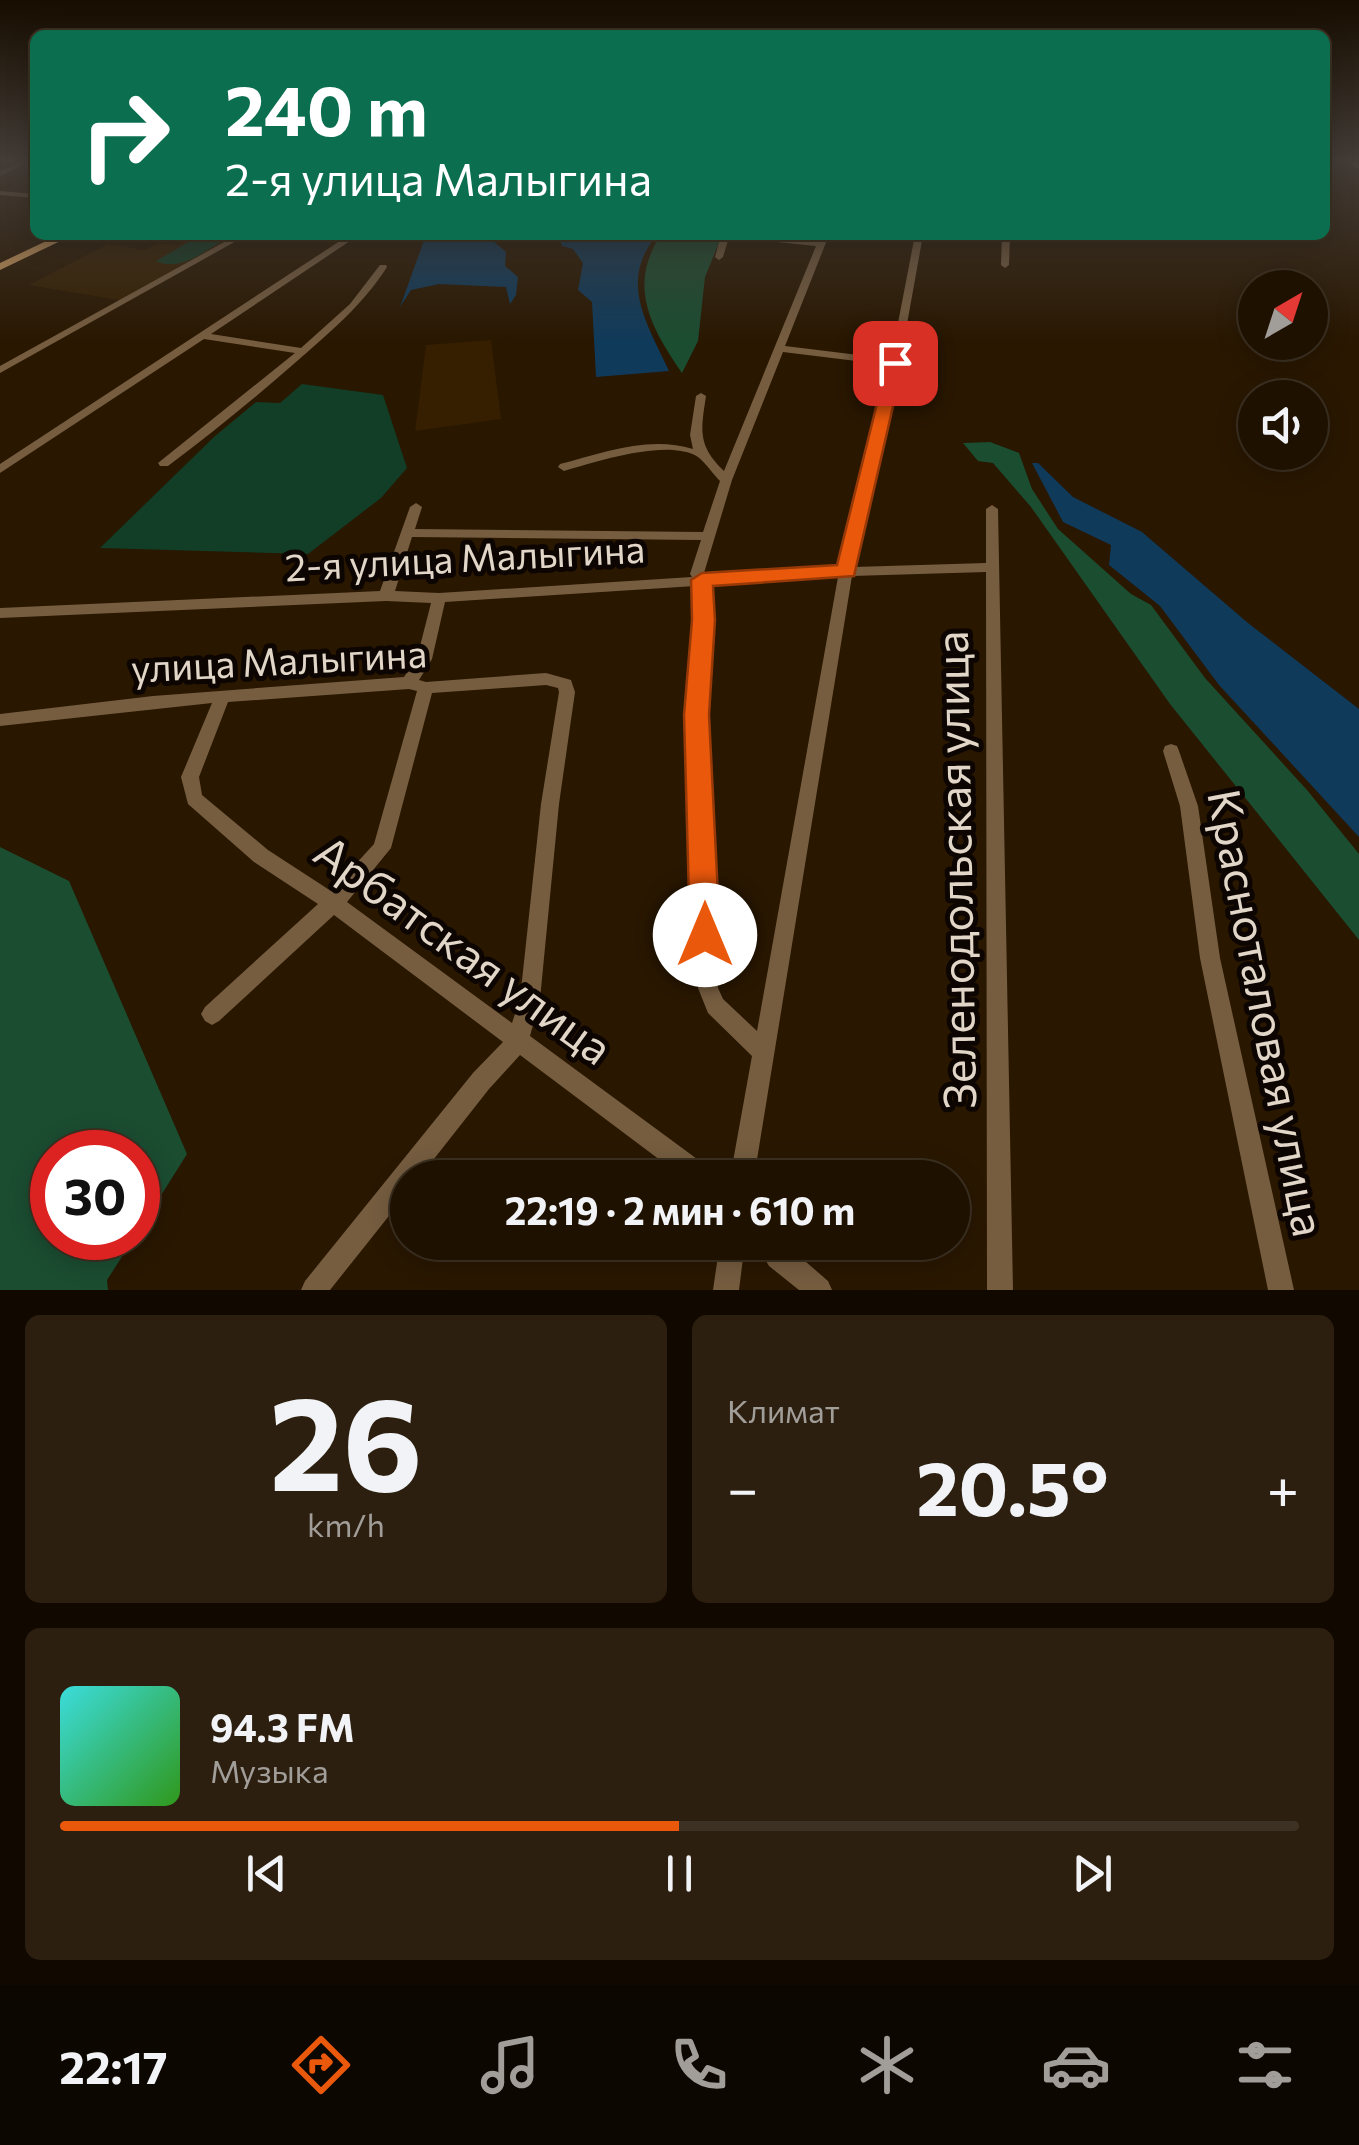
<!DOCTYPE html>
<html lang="ru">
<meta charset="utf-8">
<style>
body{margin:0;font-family:Commissioner,sans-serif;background:#2c1f0f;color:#f1f3f6;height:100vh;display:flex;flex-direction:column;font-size:38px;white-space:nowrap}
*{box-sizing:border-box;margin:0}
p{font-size:32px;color:#a19d99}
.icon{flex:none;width:55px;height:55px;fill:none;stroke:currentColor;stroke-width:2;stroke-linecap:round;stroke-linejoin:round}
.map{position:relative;height:1290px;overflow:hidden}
.panel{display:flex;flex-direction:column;gap:25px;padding:25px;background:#110900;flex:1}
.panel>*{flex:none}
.hud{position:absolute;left:30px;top:30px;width:1300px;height:210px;border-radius:15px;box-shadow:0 5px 25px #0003,0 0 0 2px #3c3122;background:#0b6e4f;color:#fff;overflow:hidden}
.needle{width:65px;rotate:39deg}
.buttons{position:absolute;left:1238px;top:270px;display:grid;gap:20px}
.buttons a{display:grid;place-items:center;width:90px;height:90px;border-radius:50%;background:#1f1100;box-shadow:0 5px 25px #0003,0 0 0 2px #3c3122;font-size:50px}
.speed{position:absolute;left:30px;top:1130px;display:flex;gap:20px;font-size:50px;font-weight:700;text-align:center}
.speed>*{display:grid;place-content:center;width:130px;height:130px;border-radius:50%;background:#1f1100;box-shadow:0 5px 25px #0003,0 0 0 2px #3c3122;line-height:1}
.speed .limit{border:15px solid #d22;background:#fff;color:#111}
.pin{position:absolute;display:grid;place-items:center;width:85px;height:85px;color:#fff;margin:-42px;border-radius:20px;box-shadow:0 5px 15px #0006}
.me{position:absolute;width:110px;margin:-55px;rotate:0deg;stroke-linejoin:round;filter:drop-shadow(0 0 8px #0008)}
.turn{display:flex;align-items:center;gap:35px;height:210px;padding:0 30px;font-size:45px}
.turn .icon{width:130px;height:130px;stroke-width:2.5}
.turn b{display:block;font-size:70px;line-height:85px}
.big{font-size:75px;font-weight:700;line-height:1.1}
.panel .tile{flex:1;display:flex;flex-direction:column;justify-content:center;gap:15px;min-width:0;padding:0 35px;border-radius:15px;background:#2c1f0f}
.panel .dial{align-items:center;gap:0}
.dial b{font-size:130px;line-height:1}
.song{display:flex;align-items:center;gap:30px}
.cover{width:120px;height:120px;border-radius:15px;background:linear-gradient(135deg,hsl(180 70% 55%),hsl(110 70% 35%))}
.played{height:10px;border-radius:5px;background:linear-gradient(90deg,#ea580c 50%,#3c3122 50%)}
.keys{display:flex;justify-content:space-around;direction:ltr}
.heat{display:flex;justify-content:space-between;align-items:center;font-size:55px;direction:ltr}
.panel .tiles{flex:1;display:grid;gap:25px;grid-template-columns:1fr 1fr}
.tile:last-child{grid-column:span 2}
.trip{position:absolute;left:390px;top:1160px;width:580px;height:100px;border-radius:50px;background:#1f1100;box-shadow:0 5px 25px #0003,0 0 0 2px #3c3122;font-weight:700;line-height:100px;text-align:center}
.dock{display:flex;height:160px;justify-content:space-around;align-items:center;background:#0c0700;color:#a19d99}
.dock .icon{width:70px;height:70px}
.dock .selected{color:#ea580c}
.dock b{font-size:45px;color:#f1f3f6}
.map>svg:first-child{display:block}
</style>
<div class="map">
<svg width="1359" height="1290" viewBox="0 0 1359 1290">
<rect width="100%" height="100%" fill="#291700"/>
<g fill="#351f00">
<polygon points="198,235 239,235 125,301 29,285 108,244 144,250 159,243 178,245"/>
<polygon points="491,340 501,419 415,431 426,345"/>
</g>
<g fill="#123d26">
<path d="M 220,235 L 224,240 C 203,252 180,272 156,261 L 199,236 Z"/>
<polygon points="302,384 383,395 407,468 381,498 308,554 100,548 215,436 256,402 280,403"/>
</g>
<g fill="#1b4d31">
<path d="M 661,235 L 722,235 L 705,277 L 698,341 L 682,373 C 651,328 627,285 661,235 Z"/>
<polygon points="990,442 1019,453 1032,489 1058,529 1131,594 1151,605 1205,678 1307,790 1359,854 1359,940 1170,704 1031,507 993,463 978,461 963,443"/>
<polygon points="0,847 69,881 187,1154 138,1232 138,1152 52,1152 52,1238 134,1238 107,1280 108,1290 0,1290"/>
</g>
<g fill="#103a5a">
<polygon points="426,235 486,235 506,252 505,266 518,277 516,295 510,304 506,287 439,284 411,290 400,307"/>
<path d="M 558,235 L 657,235 C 618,281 647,323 669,371 L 596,377 L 592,302 L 578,290 L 583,263 L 573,249 L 562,246 Z"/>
<polygon points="1032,463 1038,463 1073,497 1142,532 1248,623 1359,709 1359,837 1219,685 1160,606 1109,565 1111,545 1063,522"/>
</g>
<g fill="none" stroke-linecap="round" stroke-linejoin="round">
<g fill="#765d40" fill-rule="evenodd">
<polygon points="23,161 32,161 0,176 0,171"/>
<polygon points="0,191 35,194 35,198 0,195"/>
<polygon points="237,235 247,235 0,373 0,366"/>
<path d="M 349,235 L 359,235 L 211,334 L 301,348 L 350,304 L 380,265 L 386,265 L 387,267 C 362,306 330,332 296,362 C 255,398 212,433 168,466 L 160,466 L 158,463 L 295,353 L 204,339 L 0,473 L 0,464 Z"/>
<path d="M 721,235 L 756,235 L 818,241 L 821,235 L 829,235 L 785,346 L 891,359 L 915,235 L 923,235 L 900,363 L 854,567 L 986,563 L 986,509 L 992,505 L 998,509 L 1013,1290 L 987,1290 L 986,572 L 852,576 L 754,1178 L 730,1178 L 752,1056 L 708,1013 L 698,988 L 688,715 L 696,620 L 695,586 L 445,602 L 432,659 L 419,680 L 426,682 L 546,673 L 571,680 L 575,692 L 559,804 L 540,999 L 530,1036 L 712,1170 L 716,1178 L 684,1178 L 520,1055 L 489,1089 L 419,1178 L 408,1178 L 408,1192 L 330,1290 L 301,1290 L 305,1281 L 473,1073 L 503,1042 L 334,915 L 219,1021 L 212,1025 L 205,1021 L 201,1014 L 205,1007 L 318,904 L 254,862 L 188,804 L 181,777 L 212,703 L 0,726 L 0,714 L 153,696 L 404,677 L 417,658 L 431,603 L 386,601 L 0,618 L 0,608 L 380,591 L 410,507 L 416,503 L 422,507 L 415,529 L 703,532 L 720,481 C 713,474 705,462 698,457 C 667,438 597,462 564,471 L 558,467 L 560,464 C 602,453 649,435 693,449 L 690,435 L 696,396 L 701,393 L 706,396 C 701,430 697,445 724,471 L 816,246 L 729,237 L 723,257 L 719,260 L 715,257 ZM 783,352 L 889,365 L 840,568 L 707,576 L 704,573 L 732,480 ZM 412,537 L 701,540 L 690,574 L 692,577 L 439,593 L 395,591 ZM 838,577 L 757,1031 L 723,999 L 718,988 L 704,715 L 710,620 L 709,585 ZM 546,685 L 558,688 L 559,692 L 541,804 L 520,999 L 512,1023 L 347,902 L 391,848 L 432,693 ZM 409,689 L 417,691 L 374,844 L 331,891 L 268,850 L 202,795 L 199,777 L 228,702 Z"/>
<polygon points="1002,235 1010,235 1009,265 1005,268 1001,265"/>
<polygon points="1171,744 1177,746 1179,751 1198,806 1220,958 1294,1290 1268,1290 1200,958 1180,806 1163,751 1165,746"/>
<polygon points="720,1242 745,1242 739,1290 713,1290"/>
<polygon points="755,1242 783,1242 828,1281 832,1290 799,1290 769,1266"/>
</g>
<g fill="#d29e5f" fill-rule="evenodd">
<polygon points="1347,161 1358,161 1359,169"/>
<polygon points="59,235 73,235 0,270 0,263"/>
</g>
</g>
<linearGradient id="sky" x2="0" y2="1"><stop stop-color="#170d00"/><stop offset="0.47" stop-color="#433c37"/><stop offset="1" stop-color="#433c37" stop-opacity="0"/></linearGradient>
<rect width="1359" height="342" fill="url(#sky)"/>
<polygon fill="#ea580c" stroke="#983908" stroke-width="2.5" points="895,358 903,363 854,576 713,586 715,620 709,715 720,935 715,945 705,949 694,945 690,935 684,715 692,620 691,580 702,573 837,565 887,363"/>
<g text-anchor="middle" stroke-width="10" stroke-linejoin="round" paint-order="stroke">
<g font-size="38" fill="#e1d6c7" stroke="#0c0501">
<text transform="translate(465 559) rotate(-3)" y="13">2-я улица Малыгина</text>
<text transform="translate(279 662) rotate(-3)" y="13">улица Малыгина</text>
</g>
<g font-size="45" fill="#e1d6c7" stroke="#0c0501">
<text transform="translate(956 870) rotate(-91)" y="16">Зеленодольская улица</text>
<text transform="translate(463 950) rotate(36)" y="16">Арбатская улица</text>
<text transform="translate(1266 1013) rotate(79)" y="16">Красноталовая улица</text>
</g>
</g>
</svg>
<div class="buttons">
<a><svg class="needle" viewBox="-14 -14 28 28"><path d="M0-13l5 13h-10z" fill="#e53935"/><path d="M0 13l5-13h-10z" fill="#a19d99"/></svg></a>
<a><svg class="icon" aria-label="sound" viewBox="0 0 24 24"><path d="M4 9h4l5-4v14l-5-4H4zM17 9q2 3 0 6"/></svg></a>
</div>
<div class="speed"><div class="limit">30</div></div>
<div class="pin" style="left:895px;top:363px;background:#d93025"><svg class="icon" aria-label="arrive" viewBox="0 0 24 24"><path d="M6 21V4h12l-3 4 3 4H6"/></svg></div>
<svg class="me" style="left:705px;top:935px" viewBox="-20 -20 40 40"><circle r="19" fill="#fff"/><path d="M0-13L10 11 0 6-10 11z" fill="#ea580c"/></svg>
<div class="trip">22:19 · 2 мин · 610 m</div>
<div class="hud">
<div class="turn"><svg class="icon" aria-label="right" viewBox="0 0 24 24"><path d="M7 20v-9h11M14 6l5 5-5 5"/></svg><div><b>240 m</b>2-я улица Малыгина</div></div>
</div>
</div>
<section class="panel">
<div class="tiles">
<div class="tile dial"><b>26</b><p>km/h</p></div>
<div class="tile"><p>Климат</p>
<div class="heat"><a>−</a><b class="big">20.5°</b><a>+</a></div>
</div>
<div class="tile">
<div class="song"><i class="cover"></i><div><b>94.3 FM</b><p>Музыка</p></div></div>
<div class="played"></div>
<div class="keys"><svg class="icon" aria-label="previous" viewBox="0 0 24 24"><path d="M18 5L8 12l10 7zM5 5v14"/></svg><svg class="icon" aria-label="pause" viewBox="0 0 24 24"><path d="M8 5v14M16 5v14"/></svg><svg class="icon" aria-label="next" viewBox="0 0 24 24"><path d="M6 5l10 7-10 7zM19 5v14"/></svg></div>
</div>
</div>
</section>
<nav class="dock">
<b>22:17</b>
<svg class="icon selected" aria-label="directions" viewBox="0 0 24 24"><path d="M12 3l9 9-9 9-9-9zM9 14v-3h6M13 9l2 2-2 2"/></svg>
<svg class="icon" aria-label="music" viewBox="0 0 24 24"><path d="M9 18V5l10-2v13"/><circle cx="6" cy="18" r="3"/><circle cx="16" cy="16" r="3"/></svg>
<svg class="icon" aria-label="phone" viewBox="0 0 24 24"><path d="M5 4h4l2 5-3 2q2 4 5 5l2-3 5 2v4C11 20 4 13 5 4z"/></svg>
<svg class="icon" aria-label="climate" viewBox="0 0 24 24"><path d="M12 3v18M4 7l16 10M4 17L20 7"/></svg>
<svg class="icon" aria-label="car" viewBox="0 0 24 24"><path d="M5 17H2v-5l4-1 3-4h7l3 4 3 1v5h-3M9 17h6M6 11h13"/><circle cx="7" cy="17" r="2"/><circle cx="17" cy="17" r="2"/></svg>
<svg class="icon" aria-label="filters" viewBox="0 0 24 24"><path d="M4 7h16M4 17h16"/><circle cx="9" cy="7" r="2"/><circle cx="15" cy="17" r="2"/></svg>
</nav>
